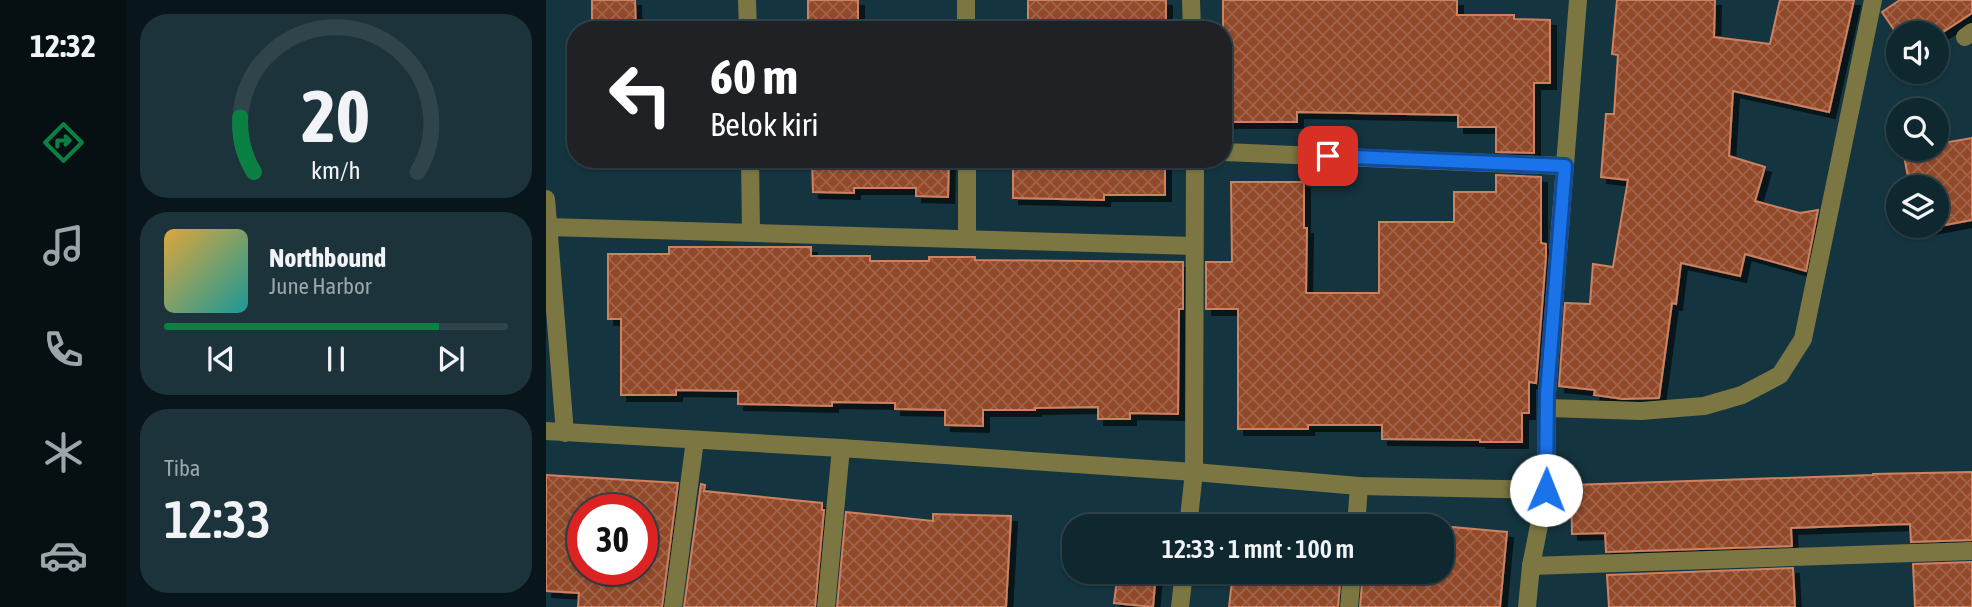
<!DOCTYPE html>
<html lang="id">
<meta charset="utf-8">
<style>
body{margin:0;font-family:"Asap Condensed",sans-serif;background:#1d333b;color:#f1f3f6;height:100vh;display:flex;flex-direction:column;font-size:26px;white-space:nowrap}
*{box-sizing:border-box;margin:0}
p{font-size:23px;color:#9ba5aa}
.icon{flex:none;width:38px;height:38px;fill:none;stroke:currentColor;stroke-width:2;stroke-linecap:round;stroke-linejoin:round}
.map{position:relative;flex:1;overflow:hidden}
.side{display:flex;flex-direction:column;gap:14px;padding:14px;background:#08151a;width:420px}
.side>*{flex:none}
.guide{position:absolute;left:21px;top:21px;width:665px;height:147px;border-radius:28px;box-shadow:0 2px 5px #0004,0 0 0 2px #2f444b;background:#202124;color:#fff;overflow:hidden}
.buttons{position:absolute;left:1340px;top:21px;display:grid;gap:14px}
.buttons a{display:grid;place-items:center;width:63px;height:63px;border-radius:50%;background:#0f272f;box-shadow:0 2px 5px #0004,0 0 0 2px #2f444b;font-size:35px}
.speed{position:absolute;left:21px;top:494px;display:flex;gap:14px;font-size:35px;font-weight:700;text-align:center}
.speed>*{display:grid;place-content:center;width:91px;height:91px;border-radius:50%;background:#0f272f;box-shadow:0 2px 5px #0004,0 0 0 2px #2f444b;line-height:1}
.speed .limit{border:10px solid #d22;background:#fff;color:#111}
.pin{position:absolute;display:grid;place-items:center;width:60px;height:60px;color:#fff;margin:-30px;border-radius:14px;box-shadow:0 4px 10px #0006}
.me{position:absolute;width:77px;margin:-38px;rotate:1deg;stroke-linejoin:round;filter:drop-shadow(0 0 5px #0008)}
.turn{display:flex;align-items:center;gap:24px;height:147px;padding:0 28px;font-size:32px}
.turn .icon{width:91px;height:91px;stroke-width:2.5}
.turn b{display:block;font-size:49px;line-height:60px}
.big{font-size:52px;font-weight:600;line-height:1.1}
.side .tile{flex:1;display:flex;flex-direction:column;justify-content:center;gap:10px;min-width:0;padding:0 24px;border-radius:28px;background:#1d333b}
.side .dial{align-items:center;gap:0}
.dial svg{height:182px;overflow:visible;fill:none;stroke:#2f444b;stroke-width:7;stroke-linecap:round;text-anchor:middle}
.dial text{fill:#f1f3f6;stroke:none}
.song{display:flex;align-items:center;gap:21px}
.cover{width:84px;height:84px;border-radius:10px;background:linear-gradient(135deg,hsl(40 70% 55%),hsl(180 70% 35%))}
.played{height:7px;border-radius:4px;background:linear-gradient(90deg,#0b8043 80%,#2f444b 80%)}
.keys{display:flex;justify-content:space-around;direction:ltr}
.trip{position:absolute;left:516px;top:514px;width:392px;height:70px;border-radius:28px;background:#0f272f;box-shadow:0 2px 5px #0004,0 0 0 2px #2f444b;font-weight:600;line-height:70px;text-align:center}
main{display:flex;flex:1;min-height:0}
.menu{display:flex;flex-direction:column;width:126px;justify-content:space-around;align-items:center;background:#061013;color:#9ba5aa}
.menu .icon{width:49px;height:49px}
.menu .on{color:#0b8043}
.menu b{font-size:32px;color:#f1f3f6}
.map>svg:first-child{display:block}
</style>
<main>
<nav class="menu">
<b>12:32</b>
<svg class="icon on" aria-label="directions" viewBox="0 0 24 24"><path d="M12 3l9 9-9 9-9-9zM9 14v-3h6M13 9l2 2-2 2"/></svg>
<svg class="icon" aria-label="music" viewBox="0 0 24 24"><path d="M9 18V5l10-2v13"/><circle cx="6" cy="18" r="3"/><circle cx="16" cy="16" r="3"/></svg>
<svg class="icon" aria-label="phone" viewBox="0 0 24 24"><path d="M5 4h4l2 5-3 2q2 4 5 5l2-3 5 2v4C11 20 4 13 5 4z"/></svg>
<svg class="icon" aria-label="climate" viewBox="0 0 24 24"><path d="M12 3v18M4 7l16 10M4 17L20 7"/></svg>
<svg class="icon" aria-label="car" viewBox="0 0 24 24"><path d="M5 17H2v-5l4-1 3-4h7l3 4 3 1v5h-3M9 17h6M6 11h13"/><circle cx="7" cy="17" r="2"/><circle cx="17" cy="17" r="2"/></svg>
</nav>
<section class="side">
<div class="tile dial"><svg viewBox="0 0 100 80">
<path d="M14 69A42 42 0 1 1 86 69"/>
<path d="M14 69A42 42 0 0 1 8 45" stroke="#0b8043"/>
<text x="50" y="56" font-size="32" font-weight="700">20</text>
<text x="50" y="72" font-size="11">km/h</text>
</svg></div>
<div class="tile">
<div class="song"><i class="cover"></i><div><b>Northbound</b><p>June Harbor</p></div></div>
<div class="played"></div>
<div class="keys"><svg class="icon" aria-label="previous" viewBox="0 0 24 24"><path d="M18 5L8 12l10 7zM5 5v14"/></svg><svg class="icon" aria-label="pause" viewBox="0 0 24 24"><path d="M8 5v14M16 5v14"/></svg><svg class="icon" aria-label="next" viewBox="0 0 24 24"><path d="M6 5l10 7-10 7zM19 5v14"/></svg></div>
</div>
<div class="tile"><p>Tiba</p><b class="big">12:33</b></div>
</section>
<div class="map">
<svg width="1426" height="607" viewBox="0 0 1426 607">
<defs>
<pattern id="building-cross-hatch" width="8" height="8" patternUnits="userSpaceOnUse" patternTransform="scale(1.75)"><rect width="8" height="8" fill="#914929"/><path d="M0 0l8 8M0 8l8-8" fill="none" stroke="#a16449"/></pattern>
<filter id="shadow"><feDropShadow dx="6" dy="6" stdDeviation="0" flood-color="#0009"/></filter>
</defs>
<rect width="100%" height="100%" fill="#14343f"/>
<g fill="url(#building-cross-hatch)" stroke="#ce8160" stroke-width="2" fill-rule="evenodd" filter="url(#shadow)">
<polygon points="46,0 89,0 90,30 46,30"/>
<rect x="262" y="0" width="50" height="30"/>
<rect x="482" y="0" width="138" height="30"/>
<polygon points="677,0 911,0 911,15 968,15 968,19 1004,20 1004,83 988,83 988,153 950,152 950,127 912,127 912,115 751,112 751,122 677,122"/>
<polygon points="1071,0 1169,0 1168,37 1224,44 1234,0 1308,0 1283,112 1187,91 1183,156 1219,167 1209,201 1254,213 1272,210 1260,271 1199,254 1194,276 1135,263 1130,304 1126,303 1113,398 1077,399 1048,395 1049,390 1013,386 1019,303 1044,304 1047,264 1067,267 1082,180 1055,177 1060,114 1068,114 1072,55 1066,54"/>
<polygon points="1354,0 1426,0 1426,13 1391,36 1391,33 1353,33 1353,37 1336,12"/>
<polygon points="1426,138 1426,220 1372,230 1371,226 1391,226 1391,187 1364,187 1357,151 1391,149 1391,144"/>
<polygon points="266,159 403,159 402,197 370,196 370,188 308,188 308,193 267,192"/>
<polygon points="467,159 619,159 619,195 558,195 558,200 467,198"/>
<polygon points="950,175 995,177 995,243 1000,244 1000,257 990,383 983,382 983,413 976,413 976,442 934,442 934,440 836,439 836,425 762,425 762,429 692,429 692,309 660,309 660,262 686,262 685,182 758,182 758,228 761,228 760,293 833,293 833,222 908,222 908,192 950,192"/>
<polygon points="123,247 265,247 265,256 324,256 324,261 383,261 383,257 429,257 429,260 637,262 637,309 633,309 632,414 584,413 584,419 552,419 552,407 489,408 489,410 437,410 437,426 399,425 399,410 349,409 349,403 286,402 286,406 192,404 192,391 130,390 130,395 75,395 75,319 62,319 62,254 123,254"/>
<polygon points="1426,472 1426,540 1365,542 1364,524 1299,526 1245,528 1246,546 1060,552 1059,533 1026,534 1025,485 1327,475 1327,474"/>
<path d="M 0,475 L 132,483 L 116,607 L 32,607 L 33,593 L 0,591 ZM 37,509 L 96,509 L 96,569 L 37,569 Z"/>
<polygon points="155,484 159,485 158,491 276,503 276,510 278,510 269,607 138,607"/>
<polygon points="300,512 387,521 387,514 465,516 460,607 291,607"/>
<polygon points="693,517 735,522 734,527 692,527"/>
<polygon points="906,527 961,532 954,607 814,607 817,572 902,572"/>
<polygon points="1426,562 1426,607 1369,607 1367,564"/>
<polygon points="1247,568 1249,607 1063,607 1061,575"/>
<polygon points="572,572 610,572 607,607 568,603"/>
<polygon points="687,572 795,572 792,607 683,607"/>
</g>
<g fill="none" stroke-linecap="round" stroke-linejoin="round">
<g stroke="#7c7742" stroke-width="18">
<polyline points="201,0 202,30"/>
<polyline points="420,0 420,30"/>
<polyline points="645,0 646,30"/>
<polyline points="1419,37 1426,32"/>
<polyline points="677,152 1019,166"/>
<polyline points="204,159 205,232"/>
<polyline points="421,159 421,239"/>
<polyline points="0,199 19,433"/>
<polyline points="2,227 648,246"/>
<polyline points="1002,408 1095,411 1158,406 1196,395 1234,375 1257,339 1327,0"/>
<polyline points="0,431 295,448 648,472 813,486 1000,490"/>
<polyline points="642,527 648,472 649,159"/>
<polyline points="810,527 813,486"/>
<polyline points="985,566 1426,551"/>
<polyline points="127,607 149,440"/>
<polyline points="280,607 295,448"/>
<polyline points="634,607 638,572"/>
<polyline points="803,607 806,572"/>
<polyline points="981,607 985,566 1000,490 1001,393 1032,0"/>
</g>
</g>
<g fill="none" stroke-linecap="round" stroke-linejoin="round">
<g stroke="#114b97" stroke-width="18">
<polyline id="route" points="782,156 1019,166 1001,393 1000,490"/>
</g>
<use href="#route" stroke="#1a73e8" stroke-width="12"/>
</g>
</svg>
<div class="buttons">
<a><svg class="icon" aria-label="sound" viewBox="0 0 24 24"><path d="M4 9h4l5-4v14l-5-4H4zM17 9q2 3 0 6"/></svg></a>
<a><svg class="icon" aria-label="search" viewBox="0 0 24 24"><circle cx="10" cy="10" r="6"/><path d="M15 15l6 6"/></svg></a>
<a><svg class="icon" aria-label="layers" viewBox="0 0 24 24"><path d="M12 4l9 5-9 5-9-5zM3 14l9 5 9-5"/></svg></a>
</div>
<div class="speed"><div class="limit">30</div></div>
<div class="pin" style="left:782px;top:156px;background:#d93025"><svg class="icon" aria-label="arrive" viewBox="0 0 24 24"><path d="M6 21V4h12l-3 4 3 4H6"/></svg></div>
<svg class="me" style="left:1000px;top:490px" viewBox="-20 -20 40 40"><circle r="19" fill="#fff"/><path d="M0-13L10 11 0 6-10 11z" fill="#1a73e8"/></svg>
<div class="trip">12:33 · 1 mnt · 100 m</div>
<div class="guide">
<div class="turn"><svg class="icon" aria-label="left" viewBox="0 0 24 24"><path d="M17 20v-9H6M10 6l-5 5 5 5"/></svg><div><b>60 m</b>Belok kiri</div></div>
</div>
</div>
</main>
